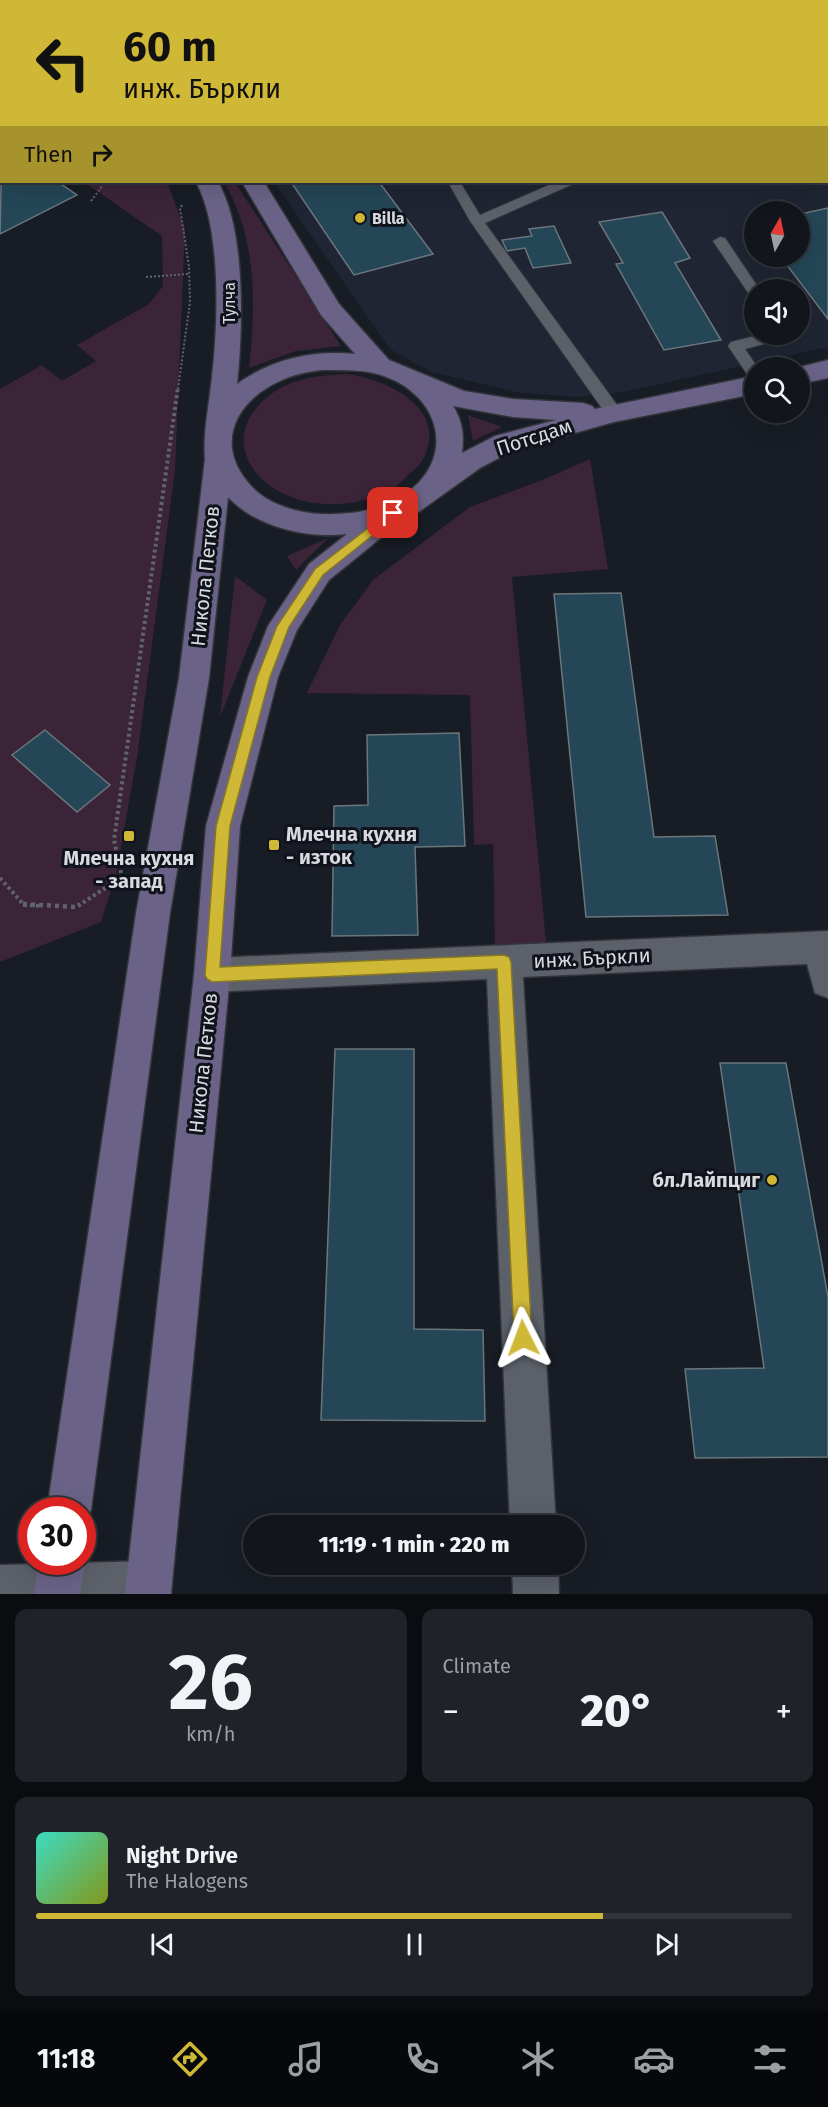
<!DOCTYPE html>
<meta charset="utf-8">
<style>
body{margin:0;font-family:"Fira Sans",sans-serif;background:#1f2228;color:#f1f3f6;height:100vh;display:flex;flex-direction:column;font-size:22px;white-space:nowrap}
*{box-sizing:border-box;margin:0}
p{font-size:20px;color:#9c9fa3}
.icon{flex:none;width:33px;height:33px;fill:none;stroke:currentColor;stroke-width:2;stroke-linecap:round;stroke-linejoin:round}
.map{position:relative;height:1594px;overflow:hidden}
.panel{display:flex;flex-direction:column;gap:15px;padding:15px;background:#0a0c0f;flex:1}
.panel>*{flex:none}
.banner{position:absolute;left:0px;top:0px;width:828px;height:183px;box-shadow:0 6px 24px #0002,0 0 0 2px #31343a;background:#d0b837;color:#111;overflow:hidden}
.needle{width:39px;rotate:9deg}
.tools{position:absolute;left:744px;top:201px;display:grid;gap:12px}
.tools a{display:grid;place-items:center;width:66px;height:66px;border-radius:50%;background:#12151b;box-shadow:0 6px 24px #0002,0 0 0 2px #31343a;font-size:30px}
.speed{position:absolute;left:18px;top:1497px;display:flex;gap:12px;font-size:30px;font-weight:700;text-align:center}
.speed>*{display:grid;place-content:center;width:78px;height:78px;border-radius:50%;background:#12151b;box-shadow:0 6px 24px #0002,0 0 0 2px #31343a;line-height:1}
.speed .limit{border:9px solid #d22;background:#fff;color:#111}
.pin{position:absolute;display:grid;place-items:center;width:51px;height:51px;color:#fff;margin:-26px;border-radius:12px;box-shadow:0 3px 9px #0006}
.me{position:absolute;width:66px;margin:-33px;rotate:357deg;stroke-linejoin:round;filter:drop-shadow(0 0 4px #0008)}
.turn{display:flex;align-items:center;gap:21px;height:126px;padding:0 24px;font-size:27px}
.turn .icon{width:78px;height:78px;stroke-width:2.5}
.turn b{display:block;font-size:42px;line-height:51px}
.then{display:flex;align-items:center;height:57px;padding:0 24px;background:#0003;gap:12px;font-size:22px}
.big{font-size:45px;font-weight:800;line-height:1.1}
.panel .widget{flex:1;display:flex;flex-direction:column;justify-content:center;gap:9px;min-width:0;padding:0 21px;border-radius:12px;background:#1f2228}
.panel .dial{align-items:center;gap:0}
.dial b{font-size:78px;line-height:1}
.song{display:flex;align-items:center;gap:18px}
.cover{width:72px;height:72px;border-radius:9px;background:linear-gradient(135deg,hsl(170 70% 55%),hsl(70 70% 35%))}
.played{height:6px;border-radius:3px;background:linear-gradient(90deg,#d0b837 75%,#31343a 75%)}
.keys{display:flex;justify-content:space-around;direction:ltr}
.heat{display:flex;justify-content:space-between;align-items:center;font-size:33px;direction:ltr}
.panel .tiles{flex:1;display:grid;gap:15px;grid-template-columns:1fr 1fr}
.widget:last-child{grid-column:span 2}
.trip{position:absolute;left:243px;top:1515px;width:342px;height:60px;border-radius:30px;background:#12151b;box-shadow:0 6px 24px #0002,0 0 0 2px #31343a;font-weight:800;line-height:60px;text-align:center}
.tab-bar{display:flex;height:96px;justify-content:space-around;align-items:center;background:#07080b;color:#9c9fa3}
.tab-bar .icon{width:42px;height:42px}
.tab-bar .selected{color:#d0b837}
.tab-bar b{font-size:27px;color:#f1f3f6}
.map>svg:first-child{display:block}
</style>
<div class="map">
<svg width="828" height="1594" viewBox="0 0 828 1594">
<rect width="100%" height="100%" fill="#181c24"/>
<path fill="#1f2532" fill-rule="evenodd" d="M 288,0 L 828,0 L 828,347 L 624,392 L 577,397 L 521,393 L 431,372 L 390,349 L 274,182 L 826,182 L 826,2 L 284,1 ZM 754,212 L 800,212 L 800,256 L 754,256 ZM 754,290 L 800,290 L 800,334 L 754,334 Z"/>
<g fill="#3b2438">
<polygon points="84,182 167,182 185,229 175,470 137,758 116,874 101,922 0,962 0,389 42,365 62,381 96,361 77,345 149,304 163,286 162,236"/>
<path d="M 224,182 L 235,182 L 341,346 L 296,351 L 249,368 C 256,305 257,238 224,182 Z"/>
<path d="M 348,374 C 388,380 451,409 422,461 C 419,466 414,470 409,474 C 404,479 398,486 392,489 C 365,505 324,509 294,498 C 245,481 222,431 270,395 C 292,378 320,375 348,374 Z"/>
<polygon points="468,415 502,427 473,441"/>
<polygon points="590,459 608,569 512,577 547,952 495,953 493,844 474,845 470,695 307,693 340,625 373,580 470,507 547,478"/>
<polygon points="328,538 296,570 287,556"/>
<polygon points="235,576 267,600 220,717"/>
</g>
<g fill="#244657" stroke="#6b767c" stroke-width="1.5">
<polygon points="398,0 462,0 395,2"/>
<polygon points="631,0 737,0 628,2"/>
<polygon points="2,142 2,182 58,182 77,195 0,234"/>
<polygon points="291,182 379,182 433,254 354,275"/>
<polygon points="828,208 828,319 780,256 800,256 800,214"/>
<polygon points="662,212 690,258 675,263 721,340 664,350 616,264 623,263 599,222"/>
<polygon points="554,226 571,263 533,268 525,248 507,251 502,240 532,236 529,229"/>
<polygon points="621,593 654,837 715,836 728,915 586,917 554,594"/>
<polygon points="45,730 110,785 77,812 12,755"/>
<polygon points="459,733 465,846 415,847 418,935 332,936 334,806 368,805 367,735"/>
<polygon points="335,1049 414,1049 414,1329 483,1330 485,1421 321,1420"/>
<polygon points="720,1063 786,1063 828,1297 828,1457 695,1458 685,1369 764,1368"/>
</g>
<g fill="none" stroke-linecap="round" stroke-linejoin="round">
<g stroke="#33353b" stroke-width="2">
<g id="lane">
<polygon points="514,0 526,0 527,2 515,2"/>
<polygon points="754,0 767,0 753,2"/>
<polygon points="448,182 460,182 480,215 556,182 572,182 571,185 485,223 620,409 622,413 620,417 608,417 470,221"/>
<polygon points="720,237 725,238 760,290 754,290 754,295 749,294 713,241"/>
<polygon points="763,334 792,334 790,337 745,349 758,368 754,368 754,378 749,377 728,346 731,342"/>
</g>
</g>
<g stroke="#33353b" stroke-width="3">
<g id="street">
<polygon points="22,0 42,0 43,2 23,2"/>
<polygon points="0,44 2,44 0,57"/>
<polygon points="828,931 828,998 815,993 807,964 523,977 556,1526 510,1526 487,979 212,992 199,987 194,975 199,963 212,958"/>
<polygon points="149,1561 165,1568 172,1584 168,1594 0,1594 0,1565"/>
<polygon points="512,1564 558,1564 559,1594 513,1594"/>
</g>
</g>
<g stroke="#33353b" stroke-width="3">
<g id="secondary">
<polygon points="89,0 109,0 110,2 90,2"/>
<polygon points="122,0 142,0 143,2 123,2"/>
<path d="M 196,182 L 218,182 C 246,230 243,330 237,384 C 272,359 312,350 355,354 L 321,315 L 242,182 L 264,182 L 339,304 L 389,360 L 464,391 L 513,399 L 583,403 L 592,406 L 595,409 L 754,376 L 754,394 L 614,422 L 514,450 L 480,468 L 420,511 L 404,519 L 329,580 L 297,630 L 278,677 L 240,826 L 230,975 L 171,1594 L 125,1594 L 194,975 L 206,826 L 248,677 L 268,626 L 309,564 L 347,534 C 307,539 256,527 228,497 L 209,678 L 170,913 L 91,1510 L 82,1527 L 82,1510 L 47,1510 L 136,913 L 179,678 L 205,459 C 203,432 209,405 212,377 C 218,325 222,229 196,182 ZM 321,370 C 342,370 364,369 384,376 C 443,397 457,462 401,497 C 378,511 348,515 322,514 C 298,513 269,505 252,487 C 213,446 234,401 282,380 C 294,374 308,372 321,370 ZM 453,406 L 513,417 L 556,420 L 495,436 L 462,453 C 464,435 463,422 453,406 Z"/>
<polygon points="828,360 828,378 800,384 800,368 796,368"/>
<polygon points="82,1556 85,1562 80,1594 34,1594 39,1562 82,1562"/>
</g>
</g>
<g stroke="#60636b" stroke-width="2" stroke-dasharray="2 2" stroke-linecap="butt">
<polyline points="91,201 101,188 100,182"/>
<polyline points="146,277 189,274"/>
<polyline points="178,389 190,302 189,267 180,208 183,204"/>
</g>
<g stroke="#60636b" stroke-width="4" stroke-dasharray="3 3" stroke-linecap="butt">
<polyline points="121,873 114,840 178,387"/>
<polyline points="0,878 24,905 41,906"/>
<polyline points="78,906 122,877"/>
</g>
<polyline stroke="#60636b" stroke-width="4.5" stroke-dasharray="4 4" stroke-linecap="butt" points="23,904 76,907 80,904"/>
<use href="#lane" fill="#5b6069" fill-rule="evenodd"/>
<use href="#street" fill="#5b6069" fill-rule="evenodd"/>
<use href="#secondary" fill="#6a6387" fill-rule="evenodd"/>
<polyline stroke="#b7b9bf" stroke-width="3" stroke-dasharray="6 3" stroke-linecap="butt" points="243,2 246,0"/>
</g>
<polygon fill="#d0b837" stroke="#877824" stroke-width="1.5" points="393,509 397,510 397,516 323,575 289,627 270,677 230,826 220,967 504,955 509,957 511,962 532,1338 529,1344 523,1346 517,1344 514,1338 497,969 212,982 207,979 205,975 216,826 257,677 277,626 315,569"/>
<g fill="#d0b837" stroke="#10131b" stroke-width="2">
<circle cx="360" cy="218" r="6"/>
<rect x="123" y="830" width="12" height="12" rx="3"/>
<rect x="268" y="839" width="12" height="12" rx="3"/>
<circle cx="772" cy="1180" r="6"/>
</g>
<g text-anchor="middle" stroke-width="6" stroke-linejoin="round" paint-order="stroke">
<g font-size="16" font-weight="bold" fill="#d8dae0" stroke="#10131b" text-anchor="start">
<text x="372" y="224">Billa</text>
</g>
<g font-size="16" fill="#d8dae0" stroke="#10131b">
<text transform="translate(229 303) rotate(-90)" y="6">Тулча</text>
</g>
<g font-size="20" fill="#d8dae0" stroke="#10131b">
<text transform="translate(534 437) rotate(-18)" y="7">Потсдам</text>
<text transform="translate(205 576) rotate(-84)" y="7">Никола Петков</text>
<text transform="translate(592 958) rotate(-3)" y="7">инж. Бъркли</text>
<text transform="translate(203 1063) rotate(-84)" y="7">Никола Петков</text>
</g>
<g font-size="20" font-weight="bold" fill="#d8dae0" stroke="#10131b" text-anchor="start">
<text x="286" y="841">Млечна кухня<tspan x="286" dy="23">- изток</tspan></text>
<text x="129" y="865" text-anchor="middle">Млечна кухня<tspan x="129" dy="23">- запад</tspan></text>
<text x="760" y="1187" text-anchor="end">бл.Лайпциг</text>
</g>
</g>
</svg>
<div class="tools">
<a><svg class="needle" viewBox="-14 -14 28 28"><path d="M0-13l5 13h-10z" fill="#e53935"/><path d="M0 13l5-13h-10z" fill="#9c9fa3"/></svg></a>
<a><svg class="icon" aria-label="sound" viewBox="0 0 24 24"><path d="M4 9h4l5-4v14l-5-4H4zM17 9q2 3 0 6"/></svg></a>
<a><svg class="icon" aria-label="search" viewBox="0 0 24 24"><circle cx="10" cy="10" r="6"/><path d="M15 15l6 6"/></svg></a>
</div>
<div class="speed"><div class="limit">30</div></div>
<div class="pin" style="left:393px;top:513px;background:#d93025"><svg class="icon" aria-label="arrive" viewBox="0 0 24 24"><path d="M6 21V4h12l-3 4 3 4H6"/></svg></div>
<svg class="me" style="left:523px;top:1338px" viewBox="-20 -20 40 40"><path d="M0-17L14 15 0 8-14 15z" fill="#d0b837" stroke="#fff" stroke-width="4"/></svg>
<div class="trip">11:19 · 1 min · 220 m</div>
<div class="banner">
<div class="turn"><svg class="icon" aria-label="left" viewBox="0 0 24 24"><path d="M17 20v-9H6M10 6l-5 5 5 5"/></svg><div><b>60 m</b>инж. Бъркли</div></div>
<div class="then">Then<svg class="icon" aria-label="right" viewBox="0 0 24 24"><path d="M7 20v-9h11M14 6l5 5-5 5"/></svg></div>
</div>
</div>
<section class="panel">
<div class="tiles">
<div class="widget dial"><b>26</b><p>km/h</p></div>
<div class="widget"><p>Climate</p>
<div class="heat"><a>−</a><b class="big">20°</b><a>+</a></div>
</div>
<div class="widget">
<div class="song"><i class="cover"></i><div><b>Night Drive</b><p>The Halogens</p></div></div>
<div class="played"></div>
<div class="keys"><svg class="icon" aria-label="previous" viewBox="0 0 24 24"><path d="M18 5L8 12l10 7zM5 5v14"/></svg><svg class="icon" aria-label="pause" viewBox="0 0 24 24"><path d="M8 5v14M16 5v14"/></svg><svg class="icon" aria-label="next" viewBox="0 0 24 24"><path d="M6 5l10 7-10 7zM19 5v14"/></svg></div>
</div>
</div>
</section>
<nav class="tab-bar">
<b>11:18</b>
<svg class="icon selected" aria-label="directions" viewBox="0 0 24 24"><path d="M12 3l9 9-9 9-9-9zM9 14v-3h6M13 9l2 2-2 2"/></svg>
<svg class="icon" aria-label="music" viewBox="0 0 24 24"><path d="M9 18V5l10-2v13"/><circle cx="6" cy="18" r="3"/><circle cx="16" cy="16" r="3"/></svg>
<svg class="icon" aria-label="phone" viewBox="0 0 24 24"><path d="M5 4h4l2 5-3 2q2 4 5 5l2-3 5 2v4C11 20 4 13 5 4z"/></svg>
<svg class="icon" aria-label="climate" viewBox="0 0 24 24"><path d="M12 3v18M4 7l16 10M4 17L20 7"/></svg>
<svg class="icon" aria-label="car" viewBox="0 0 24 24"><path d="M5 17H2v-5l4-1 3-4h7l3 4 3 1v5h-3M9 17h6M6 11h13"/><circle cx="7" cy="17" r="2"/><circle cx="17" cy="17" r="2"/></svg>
<svg class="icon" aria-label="filters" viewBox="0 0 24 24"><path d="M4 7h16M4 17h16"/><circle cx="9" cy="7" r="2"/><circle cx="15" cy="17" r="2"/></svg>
</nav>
